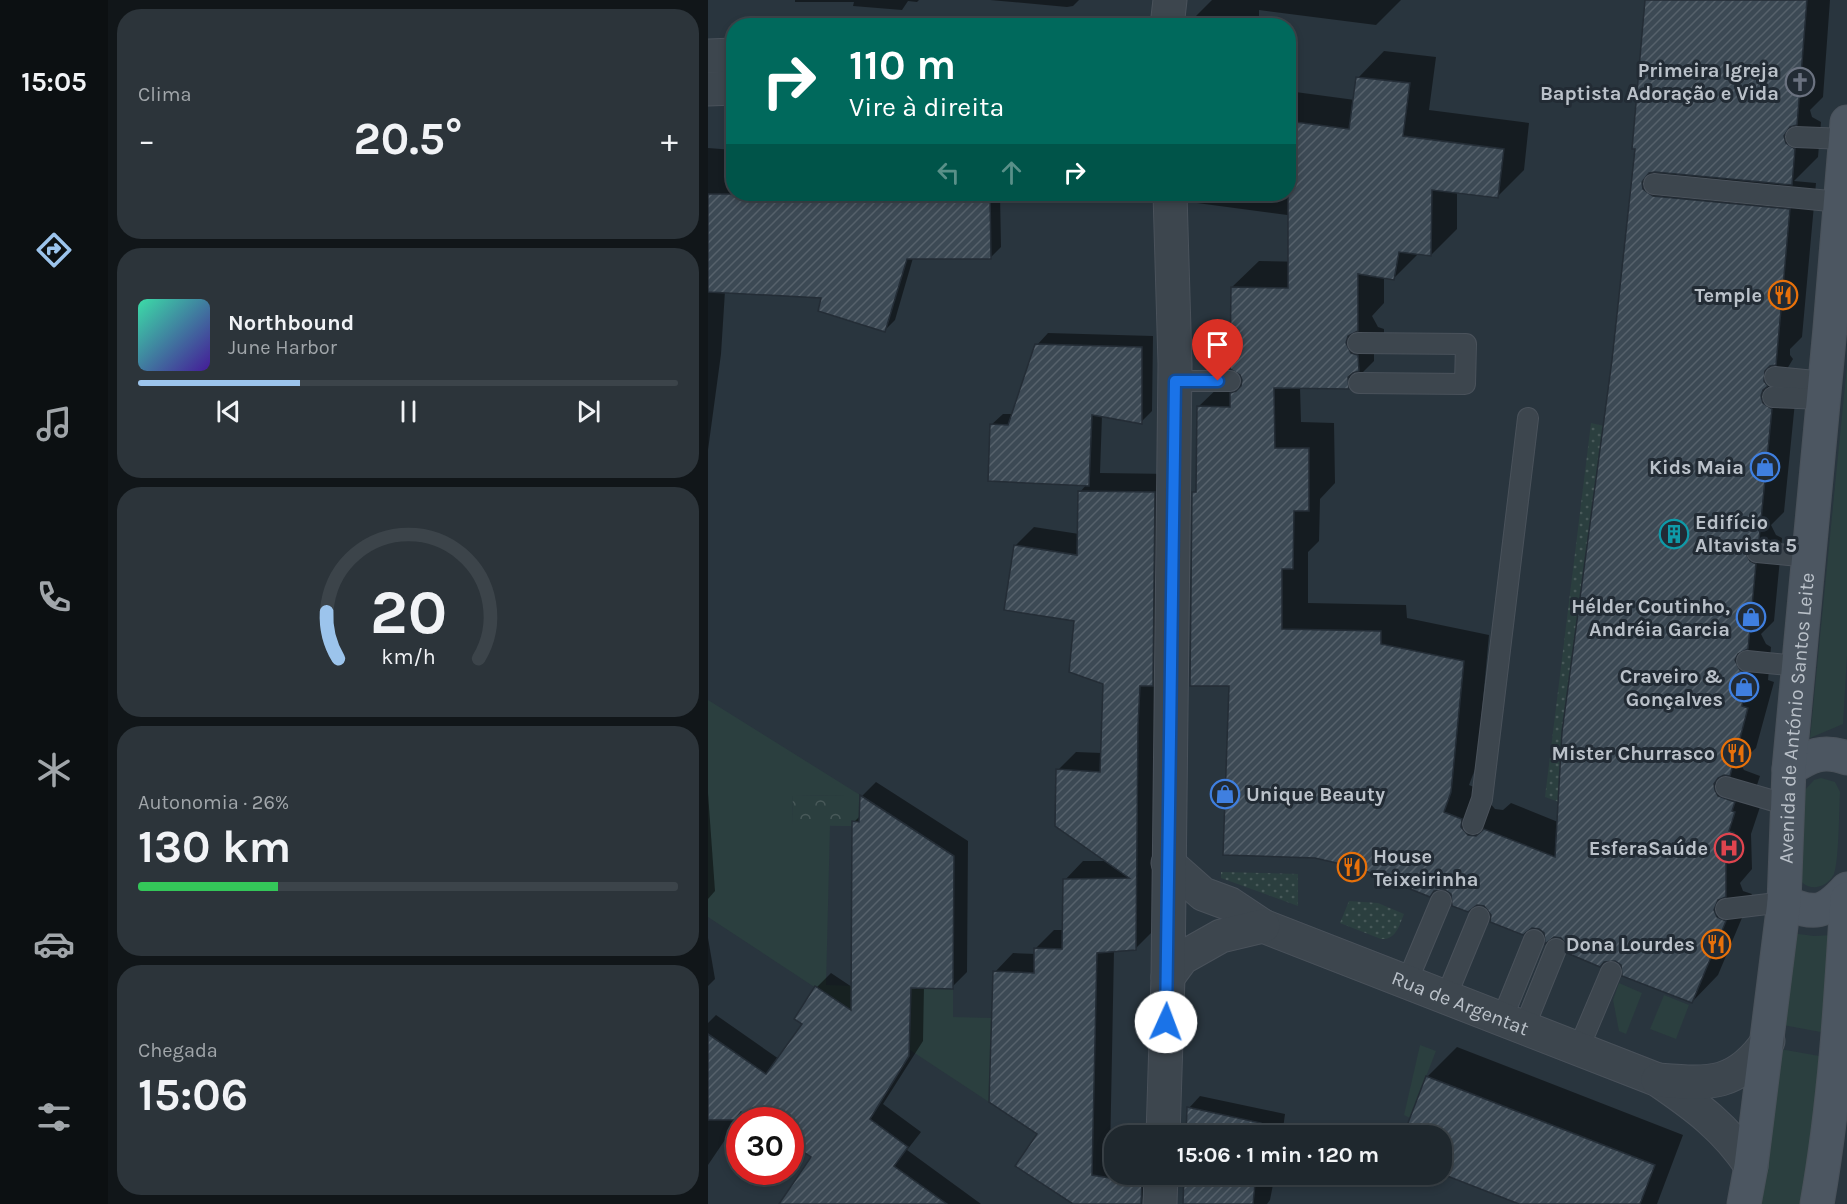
<!DOCTYPE html>
<html lang="pt">
<meta charset="utf-8">
<style>
body{margin:0;font-family:Karla,sans-serif;background:#2c343a;color:#f1f3f6;height:100vh;display:flex;flex-direction:column;font-size:22px;white-space:nowrap}
*{box-sizing:border-box;margin:0}
p{font-size:20px;color:#a1a6aa}
.icon{flex:none;width:33px;height:33px;fill:none;stroke:currentColor;stroke-width:2;stroke-linecap:round;stroke-linejoin:round}
.map{position:relative;flex:1;overflow:hidden}
.side{display:flex;flex-direction:column;gap:9px;padding:9px;background:#111619;width:600px}
.side>*{flex:none}
.top-card{position:absolute;left:18px;top:18px;width:570px;height:183px;border-radius:24px;box-shadow:0 3px 9px #0003,0 0 0 2px #3c444a;background:#00695c;color:#fff;overflow:hidden}
.speed{position:absolute;left:18px;top:1107px;display:flex;gap:12px;font-size:30px;font-weight:700;text-align:center}
.speed>*{display:grid;place-content:center;width:78px;height:78px;border-radius:50%;background:#1f282e;box-shadow:0 3px 9px #0003,0 0 0 2px #3c444a;line-height:1}
.speed .limit{border:9px solid #d22;background:#fff;color:#111}
.pin{position:absolute;display:grid;place-items:center;width:51px;height:51px;color:#fff;margin:-62px -26px;border-radius:50% 50% 50% 0;rotate:-45deg;box-shadow:0 0 6px #0007}
.pin .icon{rotate:45deg}
.me{position:absolute;width:66px;margin:-33px;rotate:2deg;stroke-linejoin:round;filter:drop-shadow(0 0 4px #0008)}
.turn{display:flex;align-items:center;gap:21px;height:126px;padding:0 24px;font-size:27px}
.turn .icon{width:78px;height:78px;stroke-width:2.5}
.turn b{display:block;font-size:42px;line-height:51px}
.lanes{display:flex;align-items:center;height:57px;padding:0 24px;background:#0003;justify-content:center;gap:30px;direction:ltr}
.lanes .off{opacity:.35}
.big{font-size:45px;font-weight:700;line-height:1.1}
.side .card{flex:1;display:flex;flex-direction:column;justify-content:center;gap:9px;min-width:0;padding:0 21px;border-radius:24px;background:#2c343a}
.side .dial{align-items:center;gap:0}
.dial svg{height:156px;overflow:visible;fill:none;stroke:#3c444a;stroke-width:7;stroke-linecap:round;text-anchor:middle}
.dial text{fill:#f1f3f6;stroke:none}
.song{display:flex;align-items:center;gap:18px}
.cover{width:72px;height:72px;border-radius:9px;background:linear-gradient(135deg,hsl(160 70% 55%),hsl(260 70% 35%))}
.played{height:6px;border-radius:3px;background:linear-gradient(90deg,#9cc4ec 30%,#3c444a 30%)}
.keys{display:flex;justify-content:space-around;direction:ltr}
.heat{display:flex;justify-content:space-between;align-items:center;font-size:33px;direction:ltr}
.charge{height:9px;border-radius:4px;background:linear-gradient(90deg,#34c759 26%,#3c444a 0)}
.trip{position:absolute;left:396px;top:1125px;width:348px;height:60px;border-radius:24px;background:#1f282e;box-shadow:0 3px 9px #0003,0 0 0 2px #3c444a;font-weight:700;line-height:60px;text-align:center}
main{display:flex;flex:1;min-height:0}
.dock{display:flex;flex-direction:column;width:108px;justify-content:space-around;align-items:center;background:#0c1012;color:#a1a6aa}
.dock .icon{width:42px;height:42px}
.dock .on{color:#9cc4ec}
.dock b{font-size:27px;color:#f1f3f6}
.map>svg:first-child{display:block}
</style>
<main>
<nav class="dock">
<b>15:05</b>
<svg class="icon on" aria-label="directions" viewBox="0 0 24 24"><path d="M12 3l9 9-9 9-9-9zM9 14v-3h6M13 9l2 2-2 2"/></svg>
<svg class="icon" aria-label="music" viewBox="0 0 24 24"><path d="M9 18V5l10-2v13"/><circle cx="6" cy="18" r="3"/><circle cx="16" cy="16" r="3"/></svg>
<svg class="icon" aria-label="phone" viewBox="0 0 24 24"><path d="M5 4h4l2 5-3 2q2 4 5 5l2-3 5 2v4C11 20 4 13 5 4z"/></svg>
<svg class="icon" aria-label="climate" viewBox="0 0 24 24"><path d="M12 3v18M4 7l16 10M4 17L20 7"/></svg>
<svg class="icon" aria-label="car" viewBox="0 0 24 24"><path d="M5 17H2v-5l4-1 3-4h7l3 4 3 1v5h-3M9 17h6M6 11h13"/><circle cx="7" cy="17" r="2"/><circle cx="17" cy="17" r="2"/></svg>
<svg class="icon" aria-label="filters" viewBox="0 0 24 24"><path d="M4 7h16M4 17h16"/><circle cx="9" cy="7" r="2"/><circle cx="15" cy="17" r="2"/></svg>
</nav>
<section class="side">
<div class="card"><p>Clima</p>
<div class="heat"><a>−</a><b class="big">20.5°</b><a>+</a></div>
</div>
<div class="card">
<div class="song"><i class="cover"></i><div><b>Northbound</b><p>June Harbor</p></div></div>
<div class="played"></div>
<div class="keys"><svg class="icon" aria-label="previous" viewBox="0 0 24 24"><path d="M18 5L8 12l10 7zM5 5v14"/></svg><svg class="icon" aria-label="pause" viewBox="0 0 24 24"><path d="M8 5v14M16 5v14"/></svg><svg class="icon" aria-label="next" viewBox="0 0 24 24"><path d="M6 5l10 7-10 7zM19 5v14"/></svg></div>
</div>
<div class="card dial"><svg viewBox="0 0 100 80">
<path d="M14 69A42 42 0 1 1 86 69"/>
<path d="M14 69A42 42 0 0 1 8 45" stroke="#9cc4ec"/>
<text x="50" y="56" font-size="32" font-weight="700">20</text>
<text x="50" y="72" font-size="11">km/h</text>
</svg></div>
<div class="card"><p>Autonomia · 26%</p><b class="big">130 km</b><div class="charge"></div></div>
<div class="card"><p>Chegada</p><b class="big">15:06</b></div>
</section>
<div class="map">
<svg width="1139" height="1204" viewBox="0 0 1139 1204">
<defs>
<pattern id="forest-crowns" width="20" height="18" patternUnits="userSpaceOnUse" patternTransform="scale(1.5)"><rect width="20" height="18" fill="#2b3f3f"/><path d="M2 6a3 3 0 1 1 6 0M12 15a3 3 0 1 1 6 0" fill="none" stroke="#485959"/></pattern>
<pattern id="garden-dots" width="8" height="8" patternUnits="userSpaceOnUse" patternTransform="scale(1.5)"><rect width="8" height="8" fill="#2b3f3f"/><path d="M2 2h.1M6 6h.1" fill="none" stroke="#485959" stroke-width="1.8" stroke-linecap="round"/></pattern>
<pattern id="building-hatch" width="6" height="6" patternUnits="userSpaceOnUse" patternTransform="scale(1.5)"><rect width="6" height="6" fill="#3c4954"/><path d="M-1 1l2-2M0 6l6-6M5 7l2-2" fill="none" stroke="#56616b"/></pattern>
</defs>
<rect width="100%" height="100%" fill="#29353e"/>
<g fill="#2b3f3f">
<polygon points="1139,365 1139,656 1135,724 1102,738"/>
<polygon points="0,700 152,795 151,822 145,821 144,826 136,826 136,796 85,795 84,824 122,825 118,985 245,989 245,1017 284,1018 281,1102 0,917"/>
<path d="M 1113,778 L 1127,782 L 1132,792 C 1131,809 1131,861 1126,874 C 1117,892 1092,892 1089,871 L 1097,790 L 1106,780 Z"/>
<polygon points="1083,933 1106,936 1124,935 1118,1033 1075,1025"/>
<polygon points="911,983 934,993 918,1034 911,1031 905,1000"/>
<polygon points="956,995 981,1005 968,1039 942,1029"/>
<polygon points="712,1045 728,1051 702,1118 696,1115"/>
<polygon points="1072,1049 1117,1057 1095,1204 1049,1204"/>
</g>
<polygon fill="url(#forest-crowns)" points="85,795 136,796 136,826 84,825"/>
<g fill="url(#garden-dots)">
<polygon points="883,423 896,426 854,732 851,802 837,797"/>
<polygon points="513,872 590,874 590,906 513,878"/>
<path d="M 641,901 L 670,903 L 696,914 C 691,926 688,940 673,939 L 632,923 Z"/>
</g>
<g fill="#0007">
<polygon points="87,0 211,0 209,2 200,1 194,10 145,6 146,2 87,2"/>
<polygon points="282,0 371,0 365,6 359,7"/>
<polygon points="504,0 693,0 668,25 551,10 551,26 485,26 485,19"/>
<polygon points="938,0 1122,0 1115,97 1102,110 1104,117 1113,122 1110,157 1086,181 1108,183 1094,337 1082,349 1082,355 1085,359 1079,369 1089,382 1076,512 1063,525 1068,535 1074,538 1066,621 1053,634 1058,644 1063,647 1060,680 1066,682 1048,748 1032,763 1036,770 1052,776 1049,785 1052,786 1047,805 1052,807 1043,834 1044,869 1032,883 1035,891 1044,894 1010,975 984,1002 908,959 861,946 854,937 837,932 832,928 784,914 777,905 744,893 522,685 486,493 489,489 490,407 517,381 536,381 524,287 551,261 602,262 610,219 489,203 489,194 580,194 580,91 647,100 650,78 676,51 728,57 721,110 821,123 816,170 789,197 749,192 749,229 723,255 711,253 685,279 676,277 676,303 664,316 670,327 676,329 676,343 666,353 666,361 640,387 592,387 593,422 626,423 627,483 612,499 611,541 600,552 600,603 698,605 699,618 781,635 769,764 761,785 780,793 779,800 787,809 795,810 803,803 850,822 929,148"/>
<polygon points="0,148 26,150 26,194 292,194 293,247 283,257 205,258 187,320 177,330 115,297 17,291 13,354 0,450"/>
<polygon points="340,333 445,336 444,411 433,422 394,415 392,473 465,474 446,930 427,949 406,950 402,1157 406,1158 406,1174 437,1174 434,1204 370,1204 331,1134 287,972 305,953 328,954 328,948 346,930 356,930 357,880 375,861 399,861 350,770 368,752 394,753 396,683 367,620 297,608 308,545 326,527 371,534 372,492 379,484 283,425 295,414 305,414 329,345"/>
<polygon points="168,782 260,841 259,972 244,987 216,986 215,1041 175,1104 213,1132 199,1150 273,1204 73,1204 105,1157 82,1120 54,1120 26,1100 27,1125 0,1165 0,1023 8,1015 71,1059 96,1024 109,987 123,973 144,987 146,822 153,815 154,796"/>
<polygon points="0,793 7,891 0,899"/>
<polygon points="0,938 7,979 0,986"/>
<polygon points="749,1047 975,1135 949,1204 814,1204 734,1173 734,1136 719,1077"/>
<polygon points="492,1096 577,1114 574,1136 479,1136 481,1108"/>
<polygon points="478,1174 567,1174 562,1200 559,1204 477,1204"/>
</g>
<g fill="url(#building-hatch)" stroke="#242d36" stroke-width="1.5">
<polygon points="937,0 1099,0 1089,125 1082,127 1076,136 1078,143 1087,149 1084,185 947,172 941,173 934,182 935,189 945,196 1082,209 1068,365 1062,366 1057,371 1056,381 1060,386 1055,390 1053,396 1055,403 1064,409 1051,540 1045,541 1040,545 1037,551 1042,561 1048,564 1040,649 1030,654 1027,660 1032,670 1038,673 1034,706 1040,708 1022,776 1016,775 1010,778 1006,784 1007,790 1010,796 1027,802 1024,811 1027,812 1021,831 1026,833 1018,861 1018,897 1010,900 1006,910 1009,917 1018,921 984,1003 914,976 913,965 907,961 896,962 892,967 859,953 860,947 853,938 846,937 837,944 836,933 831,929 824,928 815,935 782,922 783,915 776,906 769,905 760,912 744,906 743,894 737,890 726,891 722,897 650,868 607,858 515,855 521,686 482,686 484,492 488,492 489,406 522,407 522,393 528,391 533,386 534,380 532,375 522,369 523,287 580,288 580,121 641,129 648,77 702,83 695,136 796,149 790,198 724,190 723,256 691,252 686,280 650,274 650,331 640,336 638,343 643,353 650,355 651,371 645,373 640,377 641,389 566,388 567,448 601,448 601,511 586,511 585,569 574,569 574,629 673,631 673,644 756,661 743,792 736,812 754,819 753,827 760,835 768,836 776,829 847,857 854,732 904,360 927,149 924,149"/>
<polygon points="0,194 282,194 283,259 199,259 177,332 110,311 113,298 0,292"/>
<polygon points="327,344 434,347 434,424 384,415 381,486 280,481 282,424 300,425"/>
<polygon points="370,491 447,492 445,686 432,686 430,726 428,950 389,953 384,1175 434,1183 433,1204 365,1204 307,1166 329,1134 281,1102 285,971 326,973 326,948 354,949 355,879 421,878 347,826 348,769 392,772 395,684 361,672 366,621 296,610 306,545 369,555"/>
<polygon points="152,795 246,856 245,989 203,988 201,1056 162,1119 200,1147 186,1166 239,1204 71,1204 103,1157 82,1143 82,1120 46,1120 33,1112 27,1120 0,1120 0,1034 58,1074 94,1024 86,1019 107,986 143,1010 144,821 151,822"/>
<polygon points="718,1076 947,1165 932,1204 811,1204 734,1174 734,1136 695,1136"/>
<polygon points="479,1107 553,1123 552,1136 478,1136"/>
<polygon points="476,1174 548,1174 545,1204 475,1204"/>
</g>
<g fill="none" stroke-linecap="round" stroke-linejoin="round">
<g stroke="#4a525b" stroke-width="22">
<g id="lane">
<polyline points="1088,137 1138,139"/>
<polyline points="946,184 1132,202"/>
<polyline points="650,343 758,344 757,384 651,383"/>
<polyline points="1067,377 1117,382"/>
<polyline points="467,381 522,381"/>
<polyline points="1065,397 1116,399"/>
<polyline points="1049,552 1101,557"/>
<polyline points="1039,661 1090,666"/>
<polyline points="1018,787 1080,805"/>
<polyline points="765,824 774,799 820,418"/>
<polyline points="1018,909 1076,902"/>
<polyline points="699,982 733,901"/>
<polyline points="738,997 771,917"/>
<polyline points="794,1019 826,940"/>
<polyline points="816,1028 848,949"/>
<polyline points="870,1050 903,972"/>
</g>
</g>
<g stroke="#4a525b" stroke-width="35">
<g id="street">
<polyline points="459,26 462,0"/>
<polyline points="0,56 26,55"/>
<polyline points="0,89 26,88"/>
<path id="s1" d="M 460,863 L 495,894 L 522,904 L 555,926 L 950,1080 C 988,1106 1018,1128 1043,1166"/>
<polyline points="460,977 474,958 513,936 555,926"/>
<path d="M 950,1080 C 1001,1084 1028,1087 1060,1041"/>
<polyline points="455,1136 460,977 467,364 462,194"/>
<polyline points="452,1204 453,1174"/>
</g>
</g>
<g stroke="#4a525b" stroke-width="35">
<g id="secondary">
<path d="M 1081,769 C 1102,756 1114,749 1139,758"/>
<path d="M 1076,902 C 1107,916 1117,913 1139,889"/>
<path id="s2" d="M 1036,1204 L 1043,1166 L 1076,902 L 1081,769 L 1122,328 L 1139,122"/>
<path d="M 1109,1204 C 1127,1103 1133,1001 1139,899"/>
</g>
</g>
<use href="#lane" stroke="#3d464e" stroke-width="20"/>
<use href="#street" stroke="#3d464e" stroke-width="33"/>
<use href="#secondary" stroke="#4c5661" stroke-width="33"/>
</g>
<g fill="none" stroke-linecap="round" stroke-linejoin="round">
<g stroke="#114b97" stroke-width="15">
<polyline id="route" points="458,1022 467,381 510,381"/>
</g>
<use href="#route" stroke="#1a73e8" stroke-width="10"/>
</g>
<defs>
<g id="church-ring" transform="scale(1.5)"><circle r="9.5" fill="#222b34" stroke="#6b7280" stroke-width="1.5"/><path d="M-1.2-6h2.4v3.5h3.3v2.4h-3.3V6h-2.4V-.1h-3.3v-2.4h3.3Z" fill="#6b7280"/></g>
<g id="restaurant-ring" transform="scale(1.5)"><circle r="9.5" fill="#222b34" stroke="#e8710a" stroke-width="1.5"/><path d="M-5-6h1v4h1v-4h1v4h1v-4h1v5L-1.5 .5V6h-2V.5L-5-1ZM5-6V6H3V1.5H1.5Q1.5-4 5-6Z" fill="#e8710a"/></g>
<g id="shop-ring" transform="scale(1.5)"><circle r="9.5" fill="#222b34" stroke="#3f7fe0" stroke-width="1.5"/><path d="M-5-2.5h2.3a2.7 3.5 0 0 1 5.4 0H5L5.5 6h-11ZM-1.5-2.5h3a1.5 2.3 0 0 0-3 0Z" fill="#3f7fe0"/></g>
<g id="building-ring" transform="scale(1.5)"><circle r="9.5" fill="#222b34" stroke="#0f9aa8" stroke-width="1.5"/><path d="M-4-6H4V6H1V3H-1V6H-4ZM-2.5-4.3h1.7v1.8h-1.7ZM.8-4.3h1.7v1.8H.8ZM-2.5-1h1.7V.8h-1.7ZM.8-1h1.7V.8H.8Z" fill="#0f9aa8"/></g>
<g id="hospital-ring" transform="scale(1.5)"><circle r="9.5" fill="#222b34" stroke="#e0444e" stroke-width="1.5"/><path d="M-5-5h3v3.5h4V-5h3V5h-3V1.5h-4V5h-3Z" fill="#e0444e"/></g>
</defs>
<g fill-rule="evenodd">
<use href="#church-ring" x="1092" y="82"/>
<use href="#restaurant-ring" x="1075" y="295"/>
<use href="#shop-ring" x="1057" y="467"/>
<use href="#building-ring" x="966" y="534"/>
<use href="#shop-ring" x="1043" y="617"/>
<use href="#shop-ring" x="1036" y="687"/>
<use href="#restaurant-ring" x="1028" y="753"/>
<use href="#shop-ring" x="517" y="794"/>
<use href="#hospital-ring" x="1021" y="848"/>
<use href="#restaurant-ring" x="644" y="867"/>
<use href="#restaurant-ring" x="1008" y="944"/>
</g>
<g text-anchor="middle" stroke-width="6" stroke-linejoin="round" paint-order="stroke">
<g font-size="20" font-weight="bold" fill="#bac1c9" stroke="#222b34" text-anchor="end">
<text x="1071" y="77">Primeira Igreja<tspan x="1071" dy="23">Baptista Adoração e Vida</tspan></text>
<text x="1054" y="302">Temple</text>
<text x="1036" y="474">Kids Maia</text>
<text x="987" y="529" text-anchor="start">Edifício<tspan x="987" dy="23">Altavista 5</tspan></text>
<text x="1022" y="613">Hélder Coutinho,<tspan x="1022" dy="23">Andréia Garcia</tspan></text>
<text x="1015" y="683">Craveiro &amp;<tspan x="1015" dy="23">Gonçalves</tspan></text>
<text x="1007" y="760">Mister Churrasco</text>
<text x="538" y="801" text-anchor="start">Unique Beauty</text>
<text x="1000" y="855">EsferaSaúde</text>
<text x="665" y="863" text-anchor="start">House<tspan x="665" dy="23">Teixeirinha</tspan></text>
<text x="987" y="951">Dona Lourdes</text>
</g>
<g font-size="20" fill="#bac1c9" stroke="#222b34">
<text dy="7" stroke="none"><textPath href="#s2" startOffset="489">Avenida de António Santos Leite</textPath></text>
<text dy="7" stroke="none"><textPath href="#s1" startOffset="327">Rua de Argentat</textPath></text>
</g>
</g>
</svg>
<div class="speed"><div class="limit">30</div></div>
<div class="pin" style="left:510px;top:381px;background:#d93025"><svg class="icon" aria-label="arrive" viewBox="0 0 24 24"><path d="M6 21V4h12l-3 4 3 4H6"/></svg></div>
<svg class="me" style="left:458px;top:1022px" viewBox="-20 -20 40 40"><circle r="19" fill="#fff"/><path d="M0-13L10 11 0 6-10 11z" fill="#1a73e8"/></svg>
<div class="trip">15:06 · 1 min · 120 m</div>
<div class="top-card">
<div class="turn"><svg class="icon" aria-label="right" viewBox="0 0 24 24"><path d="M7 20v-9h11M14 6l5 5-5 5"/></svg><div><b>110 m</b>Vire à direita</div></div>
<div class="lanes"><svg class="icon off" aria-label="left" viewBox="0 0 24 24"><path d="M17 20v-9H6M10 6l-5 5 5 5"/></svg><svg class="icon off" aria-label="ahead" viewBox="0 0 24 24"><path d="M12 20V5M6 11l6-6 6 6"/></svg><svg class="icon" aria-label="right" viewBox="0 0 24 24"><path d="M7 20v-9h11M14 6l5 5-5 5"/></svg></div>
</div>
</div>
</main>
